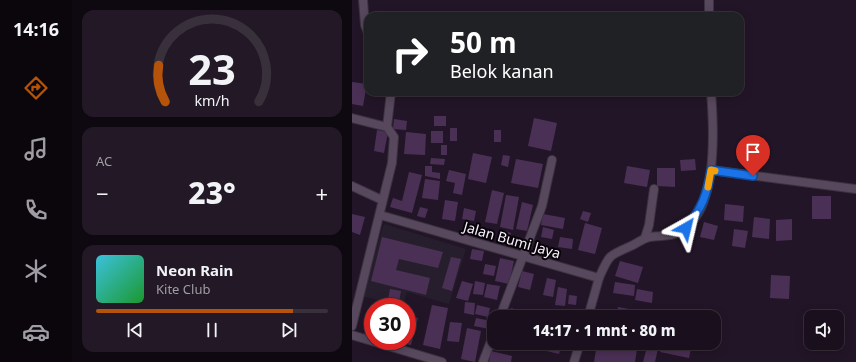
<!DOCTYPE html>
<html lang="id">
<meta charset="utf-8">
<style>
body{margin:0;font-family:"Noto Sans",sans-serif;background:#231926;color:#f1f3f6;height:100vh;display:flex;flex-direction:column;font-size:15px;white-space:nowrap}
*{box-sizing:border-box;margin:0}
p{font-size:13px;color:#9f9da4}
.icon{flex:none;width:22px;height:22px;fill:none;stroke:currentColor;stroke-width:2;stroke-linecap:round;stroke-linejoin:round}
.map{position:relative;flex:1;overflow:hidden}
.details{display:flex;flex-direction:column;gap:10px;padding:10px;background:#0e0910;width:280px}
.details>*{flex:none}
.hud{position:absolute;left:12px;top:12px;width:380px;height:84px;border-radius:12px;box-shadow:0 2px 10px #0003,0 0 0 1px #38303b;background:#202124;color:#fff;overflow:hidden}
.buttons{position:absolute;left:452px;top:310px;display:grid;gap:8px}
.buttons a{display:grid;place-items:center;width:40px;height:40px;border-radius:8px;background:#1a101d;box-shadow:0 2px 10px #0003,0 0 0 1px #38303b;font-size:20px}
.speed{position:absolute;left:12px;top:298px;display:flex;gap:8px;font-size:20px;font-weight:700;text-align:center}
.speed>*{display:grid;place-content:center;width:52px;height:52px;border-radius:50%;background:#1a101d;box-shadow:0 2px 10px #0003,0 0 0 1px #38303b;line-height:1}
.speed .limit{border:6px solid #d22;background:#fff;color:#111}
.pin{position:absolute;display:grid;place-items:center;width:34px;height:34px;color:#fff;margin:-41px -17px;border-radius:50% 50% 50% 0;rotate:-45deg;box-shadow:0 0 4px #0007}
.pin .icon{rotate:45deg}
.me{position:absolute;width:44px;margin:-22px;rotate:37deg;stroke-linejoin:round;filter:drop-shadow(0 0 3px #0008)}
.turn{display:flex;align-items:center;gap:14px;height:84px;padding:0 20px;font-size:18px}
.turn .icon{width:52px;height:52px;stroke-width:2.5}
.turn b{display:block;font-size:28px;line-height:34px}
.big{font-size:30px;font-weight:800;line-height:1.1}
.details .card{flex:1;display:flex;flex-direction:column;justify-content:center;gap:6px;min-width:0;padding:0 14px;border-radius:12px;background:#231926}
.details .dial{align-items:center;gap:0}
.dial svg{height:104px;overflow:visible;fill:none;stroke:#38303b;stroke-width:7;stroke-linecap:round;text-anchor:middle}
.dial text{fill:#f1f3f6;stroke:none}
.song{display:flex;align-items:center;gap:12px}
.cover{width:48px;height:48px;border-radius:6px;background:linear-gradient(135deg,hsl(190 70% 55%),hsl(130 70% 35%))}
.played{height:4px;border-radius:2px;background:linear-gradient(90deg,#b45309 85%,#38303b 85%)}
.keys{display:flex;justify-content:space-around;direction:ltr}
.heat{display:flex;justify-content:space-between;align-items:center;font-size:22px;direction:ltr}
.trip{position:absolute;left:135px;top:310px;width:234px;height:40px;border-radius:12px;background:#1a101d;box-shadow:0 2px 10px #0003,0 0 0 1px #38303b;font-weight:800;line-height:40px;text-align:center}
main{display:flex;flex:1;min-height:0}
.tab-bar{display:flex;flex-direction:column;width:72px;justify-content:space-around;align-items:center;background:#0a060c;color:#9f9da4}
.tab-bar .icon{width:28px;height:28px}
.tab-bar .current{color:#b45309}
.tab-bar b{font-size:18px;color:#f1f3f6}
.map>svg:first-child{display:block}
</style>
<main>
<nav class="tab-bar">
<b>14:16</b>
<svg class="icon current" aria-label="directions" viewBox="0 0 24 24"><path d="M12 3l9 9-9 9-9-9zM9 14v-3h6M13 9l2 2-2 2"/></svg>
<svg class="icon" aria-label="music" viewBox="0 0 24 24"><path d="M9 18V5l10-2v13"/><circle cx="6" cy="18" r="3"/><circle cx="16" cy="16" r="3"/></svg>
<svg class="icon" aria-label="phone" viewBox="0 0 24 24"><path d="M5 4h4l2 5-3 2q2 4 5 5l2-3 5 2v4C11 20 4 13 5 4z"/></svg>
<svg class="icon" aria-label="climate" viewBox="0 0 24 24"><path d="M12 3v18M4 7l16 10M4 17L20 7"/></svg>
<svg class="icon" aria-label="car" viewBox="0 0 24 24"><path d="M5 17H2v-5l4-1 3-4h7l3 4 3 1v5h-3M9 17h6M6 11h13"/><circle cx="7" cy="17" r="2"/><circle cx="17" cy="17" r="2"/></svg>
</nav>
<section class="details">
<div class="card dial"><svg viewBox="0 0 100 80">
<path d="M14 69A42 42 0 1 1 86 69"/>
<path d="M14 69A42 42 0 0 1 9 41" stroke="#b45309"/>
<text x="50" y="56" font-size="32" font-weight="700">23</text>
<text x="50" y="72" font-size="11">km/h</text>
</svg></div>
<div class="card"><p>AC</p>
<div class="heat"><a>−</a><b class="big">23°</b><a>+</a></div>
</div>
<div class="card">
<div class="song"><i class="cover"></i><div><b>Neon Rain</b><p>Kite Club</p></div></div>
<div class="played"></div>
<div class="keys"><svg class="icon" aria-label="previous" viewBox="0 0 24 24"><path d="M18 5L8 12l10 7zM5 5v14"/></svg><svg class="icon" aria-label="pause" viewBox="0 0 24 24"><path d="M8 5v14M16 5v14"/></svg><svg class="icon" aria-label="next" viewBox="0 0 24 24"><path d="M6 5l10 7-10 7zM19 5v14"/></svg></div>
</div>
</section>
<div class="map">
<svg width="504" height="362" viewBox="0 0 504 362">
<rect width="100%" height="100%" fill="#221527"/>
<polygon fill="#261e2d" points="32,224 114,249 97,304 55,292 50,307 10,296"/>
<g fill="#4b3056">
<polygon points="0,82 15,84 11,106 0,104"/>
<rect x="82" y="116" width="12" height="10"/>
<polygon points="182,118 205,123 199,151 176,146"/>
<polygon points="42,119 55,121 54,130 41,129"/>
<rect x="98" y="128" width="7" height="13"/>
<polygon points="25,130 36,132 32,153 22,151"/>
<rect x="142" y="130" width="7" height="12"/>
<rect x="79" y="131" width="12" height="12"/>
<polygon points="54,132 74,134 73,155 52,154"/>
<rect x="89" y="145" width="6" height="10"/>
<polygon points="121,153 140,157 134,183 116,179"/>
<polygon points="151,155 158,156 156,167 149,165"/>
<polygon points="79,158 93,159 92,165 78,164"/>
<polygon points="164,159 191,164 186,188 159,183"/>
<polygon points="343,159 344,170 329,171 328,160"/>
<polygon points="73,166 80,166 80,172 88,173 88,179 73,176"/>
<polygon points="275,166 298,170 295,187 272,183"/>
<polygon points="305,168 323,168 323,187 305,186"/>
<polygon points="97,170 114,174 110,195 101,193 103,183 94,181"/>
<polygon points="57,172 70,175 60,213 38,207 41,198 50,201"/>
<polygon points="73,179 88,181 86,200 70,198"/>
<polygon points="140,190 152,193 145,224 133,222"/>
<polygon points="154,195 167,197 161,230 148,227"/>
<rect x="460" y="196" width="19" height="23"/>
<polygon points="93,200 106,202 103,221 90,219"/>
<polygon points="170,202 181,205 175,231 164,229"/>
<polygon points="373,204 392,206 391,222 372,220"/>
<polygon points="68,207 76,209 73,218 65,216"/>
<polygon points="112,208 124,211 122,221 110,219"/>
<polygon points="231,211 239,213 236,222 228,219"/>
<polygon points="0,214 13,217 8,235 0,232"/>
<polygon points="191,214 213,218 211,229 189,225"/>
<polygon points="402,217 418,219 417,239 400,237"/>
<polygon points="440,219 440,240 424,241 424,220"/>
<polygon points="352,222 366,226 362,240 348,237"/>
<polygon points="233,223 250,228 243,254 226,250"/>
<polygon points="117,224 128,227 126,235 115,232"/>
<polygon points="191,227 202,230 200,239 189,237"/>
<polygon points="382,229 396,231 393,248 380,246"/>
<polygon points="153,231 159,233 157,243 151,242"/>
<polygon points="30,237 91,252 86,268 47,259 44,270 78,278 74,295 19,281"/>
<polygon points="208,237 221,239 220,249 206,247"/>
<polygon points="164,240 173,241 172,246 163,245"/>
<polygon points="120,249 132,251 130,261 118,259"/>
<polygon points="99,257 109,259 100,291 90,288"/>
<polygon points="148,258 162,261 157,284 143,281"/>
<polygon points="268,261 291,267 286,283 263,276"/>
<polygon points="133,264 144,266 142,276 131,274"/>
<polygon points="170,271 182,274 178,290 166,287"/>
<polygon points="419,275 438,276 437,299 418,298"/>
<polygon points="195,278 204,280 201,297 191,295"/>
<polygon points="110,281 121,284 116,301 104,298"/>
<polygon points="123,281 133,283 131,295 121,294"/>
<polygon points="263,282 283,285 282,296 261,293"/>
<polygon points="135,284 148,286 145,300 132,297"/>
<polygon points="206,287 215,289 213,306 203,305"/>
<polygon points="38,289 49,291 47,302 36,299"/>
<polygon points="285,289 301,292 300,303 283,300"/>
<polygon points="217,295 225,296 224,305 216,304"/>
<polygon points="113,302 123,303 122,315 112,313"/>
<polygon points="80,305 96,308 88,349 71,345"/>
<polygon points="125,305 138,308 136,317 123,314"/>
<polygon points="266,307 288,311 287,317 265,314"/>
<polygon points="159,308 186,316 186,317 156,317"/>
<polygon points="55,315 66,318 59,345 44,342 55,341"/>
<polygon points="124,318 139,321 137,329 122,326"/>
<polygon points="98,322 110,323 107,342 95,341"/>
<polygon points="115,328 129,331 123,362 109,359"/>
<polygon points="184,343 210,343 207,354 182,348"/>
<polygon points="310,343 340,343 337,358 308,352"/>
<polygon points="245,344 285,349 283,362 242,362"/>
<polygon points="295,347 306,349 303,362 291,362"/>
<polygon points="139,351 160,356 159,362 137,362"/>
</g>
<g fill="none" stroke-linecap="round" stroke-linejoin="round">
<g stroke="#3b323f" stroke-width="10">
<g id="minor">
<polyline points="11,0 13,25 16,33"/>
<polyline points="357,0 357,16"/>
<polyline points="0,118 35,127 42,137 40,163 0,326"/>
<polyline points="35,127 39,92"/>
<polyline points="359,170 504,189"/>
<polyline points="0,186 30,200"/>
<polyline points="28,215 247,278 236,317"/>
<polyline points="293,238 297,225 302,189"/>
<path d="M 247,278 C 257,255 256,256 279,246 C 286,243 291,238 298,237 C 307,235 317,237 325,233 C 367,216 362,129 359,92"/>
<polyline points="148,317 190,206 200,160"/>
<polyline points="0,335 90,362"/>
<polyline points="131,362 142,333"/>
<polyline points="222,362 228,343"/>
</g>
</g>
<use href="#minor" stroke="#57485d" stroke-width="8"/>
</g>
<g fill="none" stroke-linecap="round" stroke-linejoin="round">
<g stroke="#114b97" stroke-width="10">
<path id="route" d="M 334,228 C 350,208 355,195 359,170 L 401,176"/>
</g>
<use href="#route" stroke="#1a73e8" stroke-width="7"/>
<polyline stroke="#f59e0b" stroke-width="7" points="356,187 359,170 363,171"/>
</g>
<g text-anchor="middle" stroke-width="4" stroke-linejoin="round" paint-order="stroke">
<g font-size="14" fill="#f9f0fd" stroke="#08040a">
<text transform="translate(160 240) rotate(16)" y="5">Jalan Bumi Jaya</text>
</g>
</g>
</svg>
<div class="buttons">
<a><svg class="icon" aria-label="sound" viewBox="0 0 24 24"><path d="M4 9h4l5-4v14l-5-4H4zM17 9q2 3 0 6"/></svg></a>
</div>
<div class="speed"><div class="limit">30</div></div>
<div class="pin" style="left:401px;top:176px;background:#d93025"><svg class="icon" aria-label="arrive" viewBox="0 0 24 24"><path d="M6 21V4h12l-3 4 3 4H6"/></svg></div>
<svg class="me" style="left:334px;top:228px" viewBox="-20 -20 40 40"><path d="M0-17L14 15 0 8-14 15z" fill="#1a73e8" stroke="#fff" stroke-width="4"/></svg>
<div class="trip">14:17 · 1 mnt · 80 m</div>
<div class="hud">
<div class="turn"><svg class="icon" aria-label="right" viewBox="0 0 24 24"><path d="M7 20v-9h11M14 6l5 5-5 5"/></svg><div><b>50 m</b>Belok kanan</div></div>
</div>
</div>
</main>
